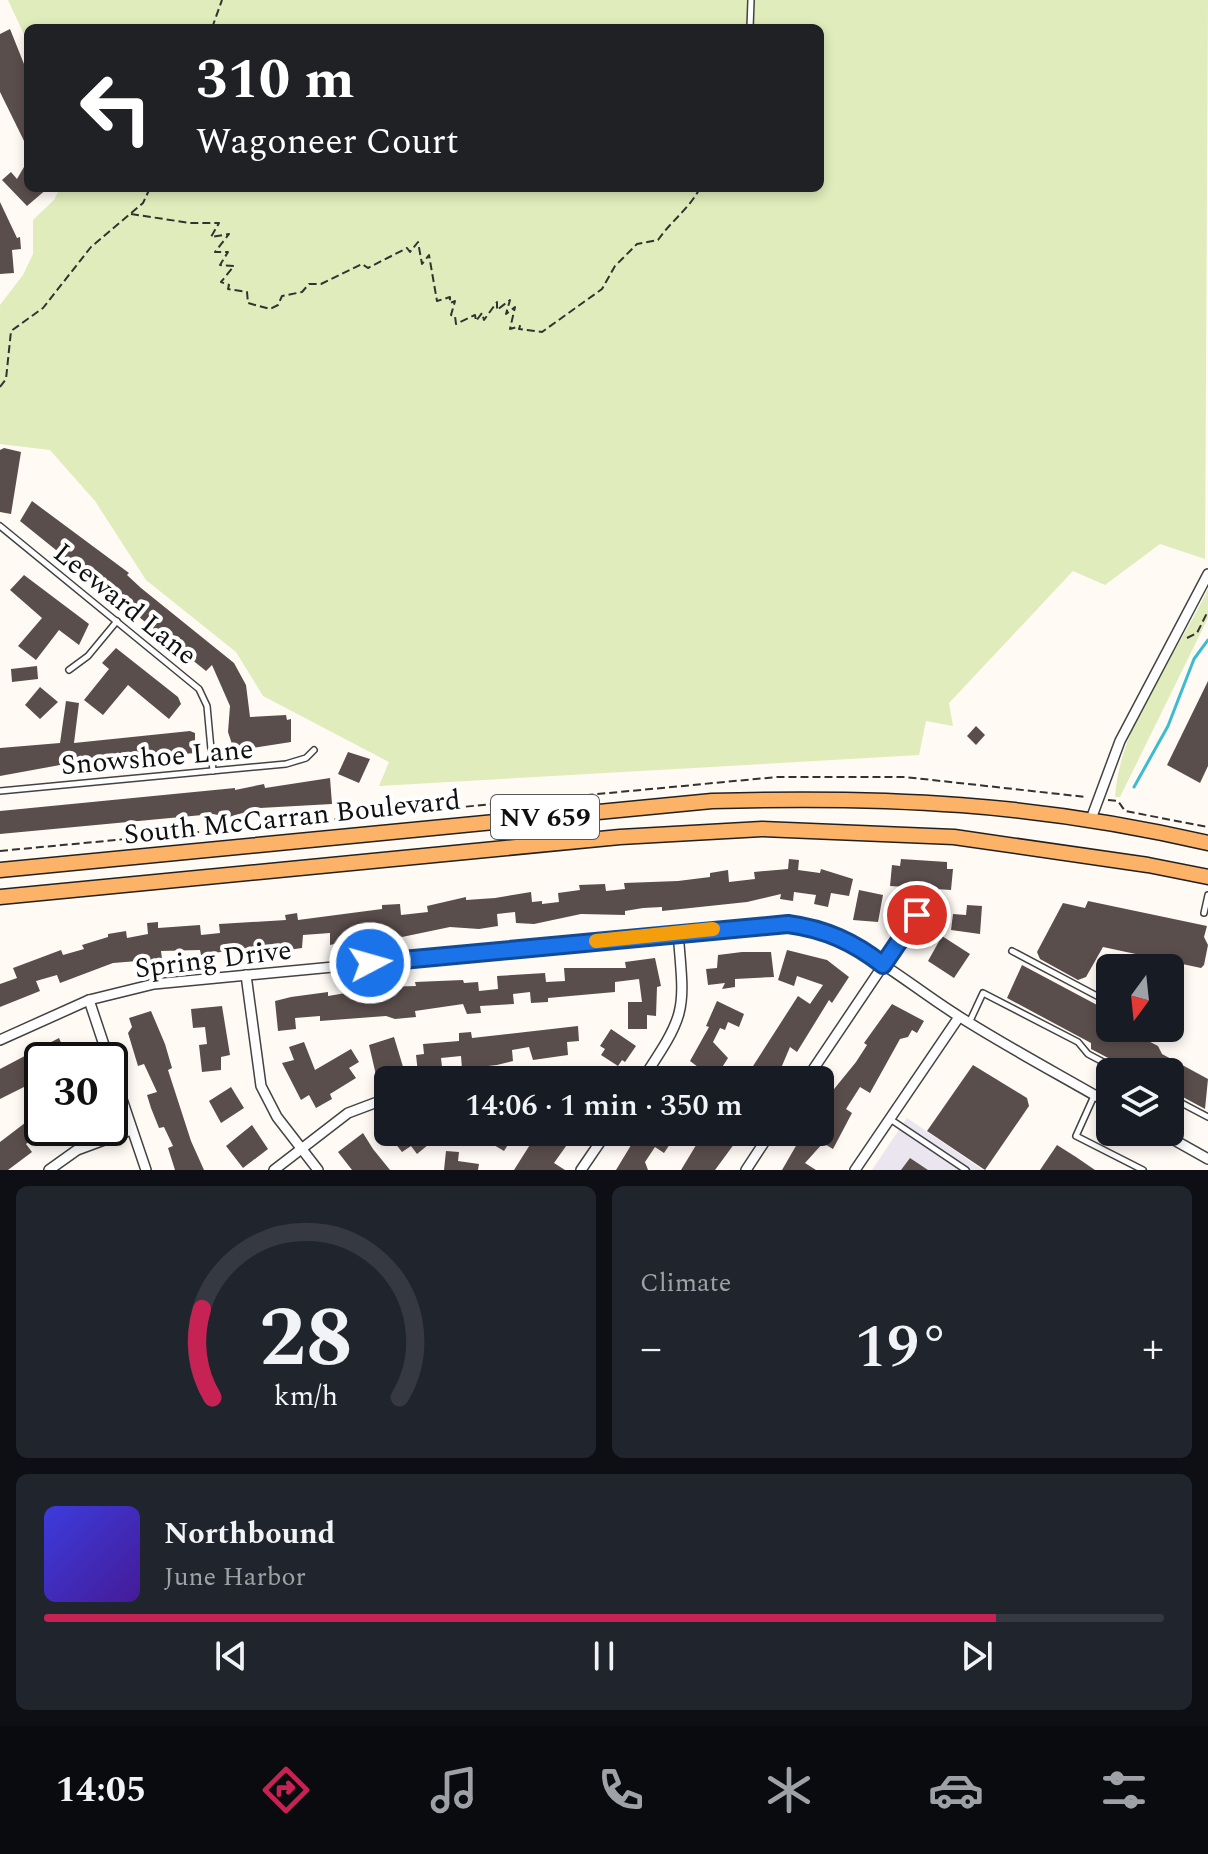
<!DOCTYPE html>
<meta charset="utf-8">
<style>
body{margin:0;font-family:Spectral,serif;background:#20242c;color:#f1f3f6;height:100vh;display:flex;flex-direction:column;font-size:30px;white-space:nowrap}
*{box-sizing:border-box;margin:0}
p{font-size:26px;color:#9ea1a6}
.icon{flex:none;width:44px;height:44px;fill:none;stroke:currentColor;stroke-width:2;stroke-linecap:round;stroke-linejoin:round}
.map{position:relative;height:1170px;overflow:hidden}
.panel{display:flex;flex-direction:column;gap:16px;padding:16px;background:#0d0f14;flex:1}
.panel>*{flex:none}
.banner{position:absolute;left:24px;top:24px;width:800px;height:168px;border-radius:12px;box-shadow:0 4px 12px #0003;background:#202124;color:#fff;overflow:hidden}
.needle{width:52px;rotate:195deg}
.controls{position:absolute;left:1096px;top:954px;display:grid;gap:16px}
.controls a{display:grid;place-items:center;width:88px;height:88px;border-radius:12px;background:#171b24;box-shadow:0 4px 12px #0003;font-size:40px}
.speed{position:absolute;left:24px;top:1042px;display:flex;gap:16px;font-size:40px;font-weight:700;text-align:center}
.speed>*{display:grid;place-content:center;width:104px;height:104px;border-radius:50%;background:#171b24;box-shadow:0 4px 12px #0003;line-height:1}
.speed .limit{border:4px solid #111;border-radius:12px;background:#fff;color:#111}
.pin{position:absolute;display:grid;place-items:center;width:68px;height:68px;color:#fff;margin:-34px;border:4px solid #fff;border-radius:50%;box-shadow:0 2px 8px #0007}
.me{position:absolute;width:88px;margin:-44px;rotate:84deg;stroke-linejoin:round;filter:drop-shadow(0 0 6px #0008)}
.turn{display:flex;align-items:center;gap:28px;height:168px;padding:0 40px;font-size:36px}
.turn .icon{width:104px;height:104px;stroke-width:2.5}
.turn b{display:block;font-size:56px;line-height:68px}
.big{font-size:60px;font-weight:600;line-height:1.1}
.panel .tile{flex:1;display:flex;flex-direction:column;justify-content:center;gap:12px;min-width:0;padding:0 28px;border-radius:12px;background:#20242c}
.panel .dial{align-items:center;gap:0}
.dial svg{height:208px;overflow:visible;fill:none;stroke:#363941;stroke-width:7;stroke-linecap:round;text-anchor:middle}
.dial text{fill:#f1f3f6;stroke:none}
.song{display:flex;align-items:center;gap:24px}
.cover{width:96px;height:96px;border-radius:12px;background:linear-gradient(135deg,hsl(240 70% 55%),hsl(260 70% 35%))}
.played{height:8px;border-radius:4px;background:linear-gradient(90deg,#c62354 85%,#363941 85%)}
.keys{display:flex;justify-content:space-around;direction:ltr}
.heat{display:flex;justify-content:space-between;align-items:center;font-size:44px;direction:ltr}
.panel .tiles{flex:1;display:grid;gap:16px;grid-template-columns:1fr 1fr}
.tile:last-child{grid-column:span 2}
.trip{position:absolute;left:374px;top:1066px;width:460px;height:80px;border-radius:12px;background:#171b24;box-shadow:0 4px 12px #0003;font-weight:600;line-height:80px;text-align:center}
.menu{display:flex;height:128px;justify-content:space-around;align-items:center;background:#090b0e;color:#9ea1a6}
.menu .icon{width:56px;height:56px}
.menu .current{color:#c62354}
.menu b{font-size:36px;color:#f1f3f6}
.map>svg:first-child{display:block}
</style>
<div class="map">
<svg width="1208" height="1170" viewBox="0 0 1208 1170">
<rect width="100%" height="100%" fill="#fffaf4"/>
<polygon fill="#ebe5ef" points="907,1118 983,1170 872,1170"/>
<g fill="#e0ecbb">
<polygon points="8,0 1208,0 1205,559 1160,544 1105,585 1073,571 949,703 953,726 926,721 919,755 379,786 389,762 263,696 236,652 146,580 95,501 50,450 0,444 0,305 23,275 33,254 33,220 54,200 60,188 820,188 820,28 28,28 28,43"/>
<path d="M 1208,589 L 1208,618 L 1120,797 L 1115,797 C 1120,722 1177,655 1208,589 Z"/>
</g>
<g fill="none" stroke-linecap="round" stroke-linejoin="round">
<polyline stroke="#3cbbd1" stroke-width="3" points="1134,787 1168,726 1194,659 1208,640"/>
</g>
<g fill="#5a4e4c">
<polygon points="10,29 28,74 28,149 0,92 0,34"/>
<polygon points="28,160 28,188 48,188 27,206 2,180 11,172 17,179"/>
<polygon points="0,202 17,238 20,237 21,249 12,250 14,273 0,274"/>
<polygon points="4,448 21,452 11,514 0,512 0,450"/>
<polygon points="32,501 129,573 127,575 141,588 234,663 246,685 250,717 286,715 287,720 291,719 291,742 253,748 254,752 236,756 228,732 230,706 212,665 206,671 20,521"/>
<polygon points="24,575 89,624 79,645 59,630 36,660 18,646 42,618 10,590"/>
<polygon points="116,648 178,697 181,704 169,719 128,685 103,715 84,700 109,669 102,663"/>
<polygon points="37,666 38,679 12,682 11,669"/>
<polygon points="1208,681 1208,766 1200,783 1167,765"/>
<polygon points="40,687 58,702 40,719 25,705"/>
<polygon points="66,701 79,703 74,743 190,731 195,733 195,753 60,765 0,776 0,748 60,743"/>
<polygon points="976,726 985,735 976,745 967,736"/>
<polygon points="348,752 370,759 359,783 338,774"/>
<polygon points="330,778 332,804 260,808 218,820 218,815 213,814 0,834 0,811 235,788 235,790 264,784 265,788"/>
<polygon points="789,859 799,860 798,870 820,873 821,869 853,879 849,896 831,893 828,907 814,904 816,895 794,892 793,901 780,899 781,894 747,902 662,911 662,907 643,908 625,911 625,915 581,914 534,924 516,923 515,912 497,914 498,926 479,929 450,927 402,937 384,933 330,945 330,933 303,935 302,948 288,950 288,946 240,949 201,955 200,950 161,951 162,959 113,963 60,983 57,975 36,981 40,991 0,1007 0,984 17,978 13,968 61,950 63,955 84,949 82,945 108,937 108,934 126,931 127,938 148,934 147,923 158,922 158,928 200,925 201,935 220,933 219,924 286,920 285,915 297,913 298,920 382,909 382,905 400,904 401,915 428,912 427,906 466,897 466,900 495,898 531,892 532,902 542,901 542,904 559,902 558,893 580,890 579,885 605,884 606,891 625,889 624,883 678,881 710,877 710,873 728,870 729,882 755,879 754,872 788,869"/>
<polygon points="901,859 947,862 947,869 953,869 951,890 890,886 892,865 900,866"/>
<polygon points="859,890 883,895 878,922 853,920"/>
<polygon points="1088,901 1207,926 1204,937 1208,945 1204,965 1201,968 1103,947 1086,977 1078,980 1040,959 1037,952 1063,903 1085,908"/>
<polygon points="967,905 982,906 980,934 951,930 953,914 966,915"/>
<polygon points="942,936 970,954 954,978 928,961"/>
<polygon points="787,950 827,960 849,977 832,1003 829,1000 797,1052 790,1047 776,1080 744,1080 798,996 810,1004 823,985 797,976 794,986 778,980"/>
<polygon points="742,952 771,952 774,977 735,979 735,987 722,989 725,983 708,985 706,969 717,968 718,955"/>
<polygon points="655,958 661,986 657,987 656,1016 647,1015 647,1029 628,1029 628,1002 642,1002 639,979 615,982 615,992 548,998 548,1002 531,1003 530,992 513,994 514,1004 480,1006 481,1013 467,1014 463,1004 415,1011 416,1017 395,1019 386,1016 320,1021 320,1016 295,1018 296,1029 278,1031 275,1001 291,997 328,992 328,996 382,987 416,986 415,982 463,980 464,983 478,982 479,991 498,989 497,976 545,973 546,982 565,981 564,968 626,968 625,962"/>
<polygon points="1022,965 1099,1006 1102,1016 1110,1021 1110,1028 1131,1032 1158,1046 1162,1054 1208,1079 1205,1109 1170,1090 1170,1072 1135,1072 1091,1049 1091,1043 1007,998"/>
<polygon points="717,1001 744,1014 739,1027 728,1022 725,1030 720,1028 713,1042 728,1058 714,1080 689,1080 698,1067 690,1061 709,1027 706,1026"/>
<polygon points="892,1004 924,1021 917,1033 912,1030 908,1037 900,1039 870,1093 860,1087 846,1109 852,1113 833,1149 823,1143 805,1163 816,1170 782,1170 804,1132 820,1132 820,1115 829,1101 826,1099 856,1062 867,1045 864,1043"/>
<polygon points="222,1006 230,1055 221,1057 221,1070 202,1072 199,1045 207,1044 205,1027 193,1028 191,1009"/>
<polygon points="151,1011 165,1044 172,1068 168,1070 191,1141 204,1170 175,1170 168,1148 173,1146 164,1127 159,1128 151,1108 147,1095 157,1092 144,1064 138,1066 128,1033 132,1027 129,1018"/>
<polygon points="578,1026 579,1041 567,1042 568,1055 533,1060 529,1047 512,1050 513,1061 497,1065 462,1069 461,1056 441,1058 442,1067 418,1073 416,1055 424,1054 423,1044 459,1041 459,1033 471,1032 472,1038"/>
<polygon points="611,1029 636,1046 625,1062 622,1060 618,1066 601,1055 605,1049 600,1046"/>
<polygon points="394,1037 404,1070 376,1075 369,1045"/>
<polygon points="59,1038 63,1047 75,1043 83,1060 42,1060 42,1078 0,1099 0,1069"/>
<polygon points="304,1042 315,1070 351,1049 359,1062 349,1068 356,1078 330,1094 332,1099 316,1108 309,1095 301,1100 282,1063 294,1060 289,1047"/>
<polygon points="973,1065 1027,1098 1029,1106 985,1170 927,1131"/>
<polygon points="231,1087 244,1108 221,1123 209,1101"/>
<polygon points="42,1110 42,1132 26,1144 32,1152 8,1170 0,1170 0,1142"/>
<polygon points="252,1125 268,1149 243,1168 226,1146"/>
<polygon points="398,1132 428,1132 434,1140 417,1154 411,1146 402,1152 391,1138"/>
<polygon points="472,1132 516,1132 504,1151"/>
<polygon points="538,1132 576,1132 554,1163 565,1170 514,1170"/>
<polygon points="639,1132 678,1132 664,1153 655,1147 645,1162 648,1170 616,1170"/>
<polygon points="704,1132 743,1132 715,1170 681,1170"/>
<polygon points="363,1133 373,1149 390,1170 352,1170 338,1152"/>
<polygon points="1057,1145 1076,1157 1095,1170 1040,1170"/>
<polygon points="446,1151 459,1152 458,1161 479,1164 478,1170 444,1170"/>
<polygon points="910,1158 928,1170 901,1170"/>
</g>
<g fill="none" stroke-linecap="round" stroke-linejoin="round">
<g stroke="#434343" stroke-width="8">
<g id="lane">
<polyline points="750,28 751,0"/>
<polyline points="0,526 199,689 207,706 213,771"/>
<polyline points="69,670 88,656 117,621"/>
<polyline points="0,791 286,764 306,758 314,750"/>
<polyline points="1204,913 1208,895"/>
<polyline points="1012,951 1097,996"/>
<polyline points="969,1023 983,993 1078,1042 1088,1054 1122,1072"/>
<polyline points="1094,1096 1076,1136 1143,1170"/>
<polyline points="1170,1097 1208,1117"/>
<polyline points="890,1119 966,1170"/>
</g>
</g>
<g stroke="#434343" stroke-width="12">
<g id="street">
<polyline points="1091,819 1120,741 1208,574"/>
<polyline points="246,975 261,1086 277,1117 318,1170"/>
<polyline points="89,1000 109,1060"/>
<path d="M 0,1040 L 89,1000 L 154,984 L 788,924 C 856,934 903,982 960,1017 C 1009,1048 1060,1075 1110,1104"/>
<polyline points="110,1064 146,1170"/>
<polyline points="569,1080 575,1080"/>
<path d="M 642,1080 C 687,1012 685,1013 678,933"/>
<polyline points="806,1080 917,915"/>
<polyline points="1160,1132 1208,1159"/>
<polyline points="49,1170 77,1150 131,1130"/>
<polyline points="274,1170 348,1113 388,1098"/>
<polyline points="581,1170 607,1132"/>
<polyline points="746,1170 771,1132"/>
<polyline points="855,1170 959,1017"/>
</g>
</g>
<g stroke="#212121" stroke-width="17">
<g id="primary">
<path d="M 0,870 L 712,801 C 888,796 1036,803 1208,843"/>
<polyline points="0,897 620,837 762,829 954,837 1148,865 1208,877"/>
</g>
</g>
<g stroke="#323232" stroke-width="2" stroke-dasharray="8 4" stroke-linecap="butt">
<polyline points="212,28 222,0"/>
<path d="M 131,214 L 190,223 L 219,223 L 211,237 L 229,234 L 215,252 L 228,252 L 220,265 L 234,266 L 221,282 L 229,285 L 228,289 L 247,292 L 248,303 L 270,309 L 278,305 L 282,296 L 302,292 L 309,284 L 321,284 L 362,264 L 368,268 L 407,248 L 410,252 L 418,242 L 422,264 L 429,255 L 437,301 L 450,297 L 450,303 L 455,301 L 451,315 L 455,316 L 456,324 L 475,315 L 476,321 L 482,313 L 484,320 L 497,302 L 497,310 L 510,300 L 506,314 L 515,307 L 510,329 L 520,326 L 519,329 L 542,332 L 602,289 L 615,266 L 637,244 L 658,240 C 671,221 689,209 700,188"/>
<polyline points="0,387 6,379 11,331 43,308 91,247 143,203 150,188"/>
<polyline points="1187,638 1197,633 1208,611"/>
<polyline points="1108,800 1118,801 1125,811 1208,827"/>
<polyline points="0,851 777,777 905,777 1086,797"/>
</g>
<use href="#lane" stroke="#fff" stroke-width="5"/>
<use href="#street" stroke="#fff" stroke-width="9"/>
<use href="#primary" stroke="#fcb267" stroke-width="14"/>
</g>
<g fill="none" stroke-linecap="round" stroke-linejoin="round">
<g stroke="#114b97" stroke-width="20">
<path id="route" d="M 370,963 L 788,924 C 825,929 854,942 883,965 L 917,915"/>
</g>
<use href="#route" stroke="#1a73e8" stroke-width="14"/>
<polyline stroke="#f59e0b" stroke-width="14" points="596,941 713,929"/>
</g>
<g text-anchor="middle" stroke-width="8" stroke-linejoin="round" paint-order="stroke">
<rect fill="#fff" stroke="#585858" stroke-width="2" x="491" y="795" width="108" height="44" rx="6"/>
<g font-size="26" font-weight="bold" fill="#101010">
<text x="545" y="826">NV 659</text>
</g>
<g font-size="28" fill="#101010" stroke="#fff">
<text transform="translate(126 603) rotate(39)" y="10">Leeward Lane</text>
<text transform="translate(157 756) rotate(-5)" y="10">Snowshoe Lane</text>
<text transform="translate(292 816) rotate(-6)" y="10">South McCarran Boulevard</text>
<text transform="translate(213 958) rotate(-7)" y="10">Spring Drive</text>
</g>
</g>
</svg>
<div class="controls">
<a><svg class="needle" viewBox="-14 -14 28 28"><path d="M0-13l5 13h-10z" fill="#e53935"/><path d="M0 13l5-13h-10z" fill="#9ea1a6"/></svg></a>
<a><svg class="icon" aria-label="layers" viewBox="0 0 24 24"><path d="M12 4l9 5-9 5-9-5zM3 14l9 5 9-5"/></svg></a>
</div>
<div class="speed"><div class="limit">30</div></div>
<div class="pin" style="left:917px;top:915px;background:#d93025"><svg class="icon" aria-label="arrive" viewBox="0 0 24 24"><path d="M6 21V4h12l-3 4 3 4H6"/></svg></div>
<svg class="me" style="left:370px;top:963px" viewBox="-20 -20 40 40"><circle r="17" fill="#1a73e8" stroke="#fff" stroke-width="3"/><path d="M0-11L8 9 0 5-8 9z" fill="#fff"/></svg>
<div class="trip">14:06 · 1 min · 350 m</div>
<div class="banner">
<div class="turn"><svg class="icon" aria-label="left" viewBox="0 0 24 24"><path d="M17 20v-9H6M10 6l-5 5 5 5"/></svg><div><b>310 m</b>Wagoneer Court</div></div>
</div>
</div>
<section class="panel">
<div class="tiles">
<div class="tile dial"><svg viewBox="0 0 100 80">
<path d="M14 69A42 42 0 1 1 86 69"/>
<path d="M14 69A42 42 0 0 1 10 35" stroke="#c62354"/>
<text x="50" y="56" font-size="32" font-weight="700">28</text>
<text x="50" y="72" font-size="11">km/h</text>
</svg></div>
<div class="tile"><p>Climate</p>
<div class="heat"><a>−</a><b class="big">19°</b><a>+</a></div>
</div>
<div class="tile">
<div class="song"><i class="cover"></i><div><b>Northbound</b><p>June Harbor</p></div></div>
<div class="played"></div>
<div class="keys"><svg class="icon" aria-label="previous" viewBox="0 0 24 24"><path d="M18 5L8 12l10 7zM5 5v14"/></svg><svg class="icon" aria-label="pause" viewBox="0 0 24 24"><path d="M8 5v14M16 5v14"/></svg><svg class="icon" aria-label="next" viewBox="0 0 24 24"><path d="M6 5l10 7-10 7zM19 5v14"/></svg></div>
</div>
</div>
</section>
<nav class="menu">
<b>14:05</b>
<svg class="icon current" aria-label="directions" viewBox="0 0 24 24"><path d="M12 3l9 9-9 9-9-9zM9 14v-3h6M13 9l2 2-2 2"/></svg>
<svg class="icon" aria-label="music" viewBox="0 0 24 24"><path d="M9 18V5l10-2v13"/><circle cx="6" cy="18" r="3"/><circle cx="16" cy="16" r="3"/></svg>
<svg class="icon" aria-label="phone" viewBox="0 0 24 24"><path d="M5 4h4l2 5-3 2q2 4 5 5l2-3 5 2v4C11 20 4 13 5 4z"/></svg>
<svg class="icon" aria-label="climate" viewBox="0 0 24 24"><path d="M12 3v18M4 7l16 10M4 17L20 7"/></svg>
<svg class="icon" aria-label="car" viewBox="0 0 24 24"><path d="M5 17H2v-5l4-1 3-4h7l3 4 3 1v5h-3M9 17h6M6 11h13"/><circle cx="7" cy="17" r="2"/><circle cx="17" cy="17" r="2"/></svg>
<svg class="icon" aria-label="filters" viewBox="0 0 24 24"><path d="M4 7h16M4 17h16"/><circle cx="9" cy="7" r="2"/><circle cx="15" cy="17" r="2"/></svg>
</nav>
